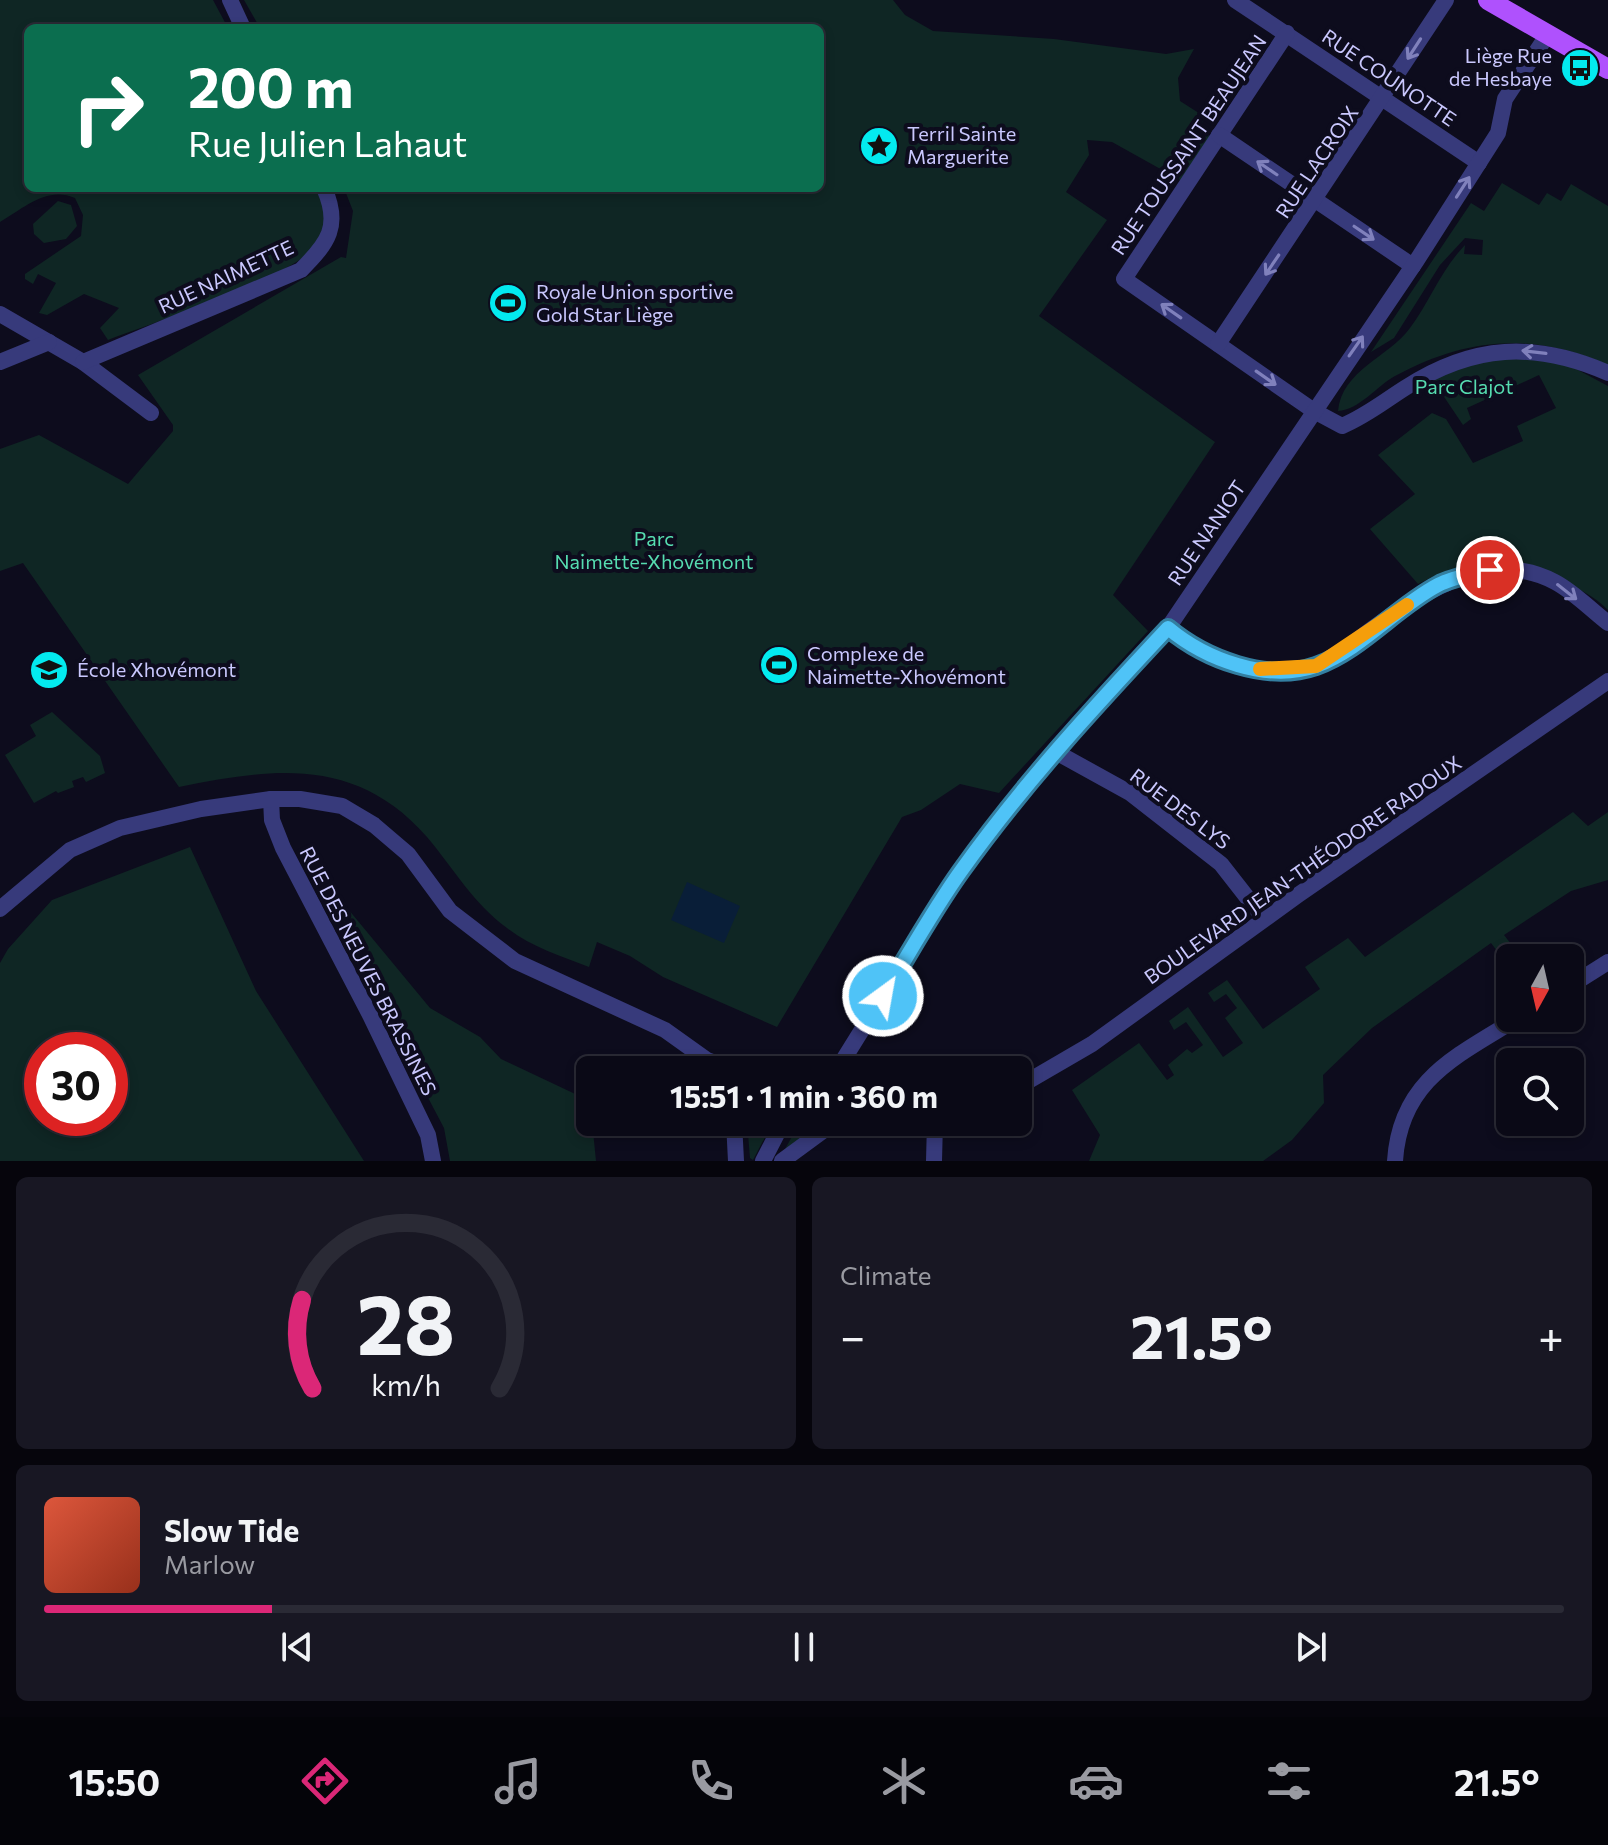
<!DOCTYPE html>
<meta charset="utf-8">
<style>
body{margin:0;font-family:Commissioner,sans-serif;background:#181723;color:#f1f3f6;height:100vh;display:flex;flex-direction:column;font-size:30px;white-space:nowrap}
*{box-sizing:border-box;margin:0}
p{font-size:26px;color:#999aa1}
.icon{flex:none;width:44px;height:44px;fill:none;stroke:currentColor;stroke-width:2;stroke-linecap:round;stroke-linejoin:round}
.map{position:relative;height:1161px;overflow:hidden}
.panel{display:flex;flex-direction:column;gap:16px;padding:16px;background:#06050c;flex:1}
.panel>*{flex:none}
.hud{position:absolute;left:24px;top:24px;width:800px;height:168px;border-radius:12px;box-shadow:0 4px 12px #0003,0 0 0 2px #2a2a35;background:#0b6e4f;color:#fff;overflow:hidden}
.needle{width:52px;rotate:188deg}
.controls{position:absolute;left:1496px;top:944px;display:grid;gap:16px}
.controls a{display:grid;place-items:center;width:88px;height:88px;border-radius:12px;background:#0a0916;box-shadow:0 4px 12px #0003,0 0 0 2px #2a2a35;font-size:40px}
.speed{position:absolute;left:24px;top:1032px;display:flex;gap:16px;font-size:40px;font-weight:700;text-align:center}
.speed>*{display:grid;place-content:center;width:104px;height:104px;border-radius:50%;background:#0a0916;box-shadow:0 4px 12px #0003,0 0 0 2px #2a2a35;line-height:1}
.speed .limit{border:12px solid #d22;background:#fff;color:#111}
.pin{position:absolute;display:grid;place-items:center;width:68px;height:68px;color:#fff;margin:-34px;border:4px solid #fff;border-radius:50%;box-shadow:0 2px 8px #0007}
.me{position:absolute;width:88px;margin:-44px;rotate:32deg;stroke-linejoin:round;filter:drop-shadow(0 0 6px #0008)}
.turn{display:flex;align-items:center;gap:28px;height:168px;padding:0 32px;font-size:36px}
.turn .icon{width:104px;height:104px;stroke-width:2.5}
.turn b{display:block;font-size:56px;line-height:68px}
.big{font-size:60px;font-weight:700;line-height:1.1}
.panel .widget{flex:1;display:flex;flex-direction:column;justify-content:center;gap:12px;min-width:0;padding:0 28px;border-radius:12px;background:#181723}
.panel .dial{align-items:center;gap:0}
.dial svg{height:208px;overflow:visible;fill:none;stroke:#2a2a35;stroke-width:7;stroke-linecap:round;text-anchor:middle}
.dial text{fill:#f1f3f6;stroke:none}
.song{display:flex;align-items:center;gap:24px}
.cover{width:96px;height:96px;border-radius:12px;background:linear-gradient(135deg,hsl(10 70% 55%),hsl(10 70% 35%))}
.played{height:8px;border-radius:4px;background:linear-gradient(90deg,#db2777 15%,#2a2a35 15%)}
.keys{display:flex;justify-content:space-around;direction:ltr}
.heat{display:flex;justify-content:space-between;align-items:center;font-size:44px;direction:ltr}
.panel .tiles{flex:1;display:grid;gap:16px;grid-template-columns:1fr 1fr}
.widget:last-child{grid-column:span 2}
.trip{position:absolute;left:576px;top:1056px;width:456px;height:80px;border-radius:12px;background:#0a0916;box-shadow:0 4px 12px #0003,0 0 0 2px #2a2a35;font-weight:700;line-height:80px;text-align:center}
.tabs{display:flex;height:128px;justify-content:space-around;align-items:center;background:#040409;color:#999aa1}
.tabs .icon{width:56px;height:56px}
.tabs .current{color:#db2777}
.tabs b{font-size:36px;color:#f1f3f6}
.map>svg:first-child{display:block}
</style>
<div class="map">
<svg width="1608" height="1161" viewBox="0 0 1608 1161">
<rect width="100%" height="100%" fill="#0d0c1d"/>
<g fill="#0f2624" fill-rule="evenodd">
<path d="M 0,0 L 213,0 L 228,28 L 28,28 L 28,188 L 321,188 C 325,206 327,225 319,242 C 305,273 146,325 108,340 L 100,328 L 119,308 L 84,294 L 47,315 L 39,313 L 56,283 L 38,274 L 33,284 L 25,279 L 25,274 L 81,236 L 83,215 L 75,198 C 47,186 24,208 0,222 Z"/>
<path d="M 244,0 L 893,0 L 905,15 L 933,31 L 1054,39 L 1166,54 L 1194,49 L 1178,78 L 1180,101 L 1205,117 L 1202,123 L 1211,139 L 1182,181 L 1112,142 L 1087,140 L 1089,155 L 1066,192 L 1107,220 L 1039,316 L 1215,442 L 1113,595 L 1148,631 L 999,793 L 960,784 L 921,810 L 902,817 L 777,1027 L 663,977 L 630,956 L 597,942 L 589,967 C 561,956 531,947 507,928 C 473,903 454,869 427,837 C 356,756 272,768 179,787 L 23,563 L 0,571 L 0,449 L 39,435 L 128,484 L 173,431 L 173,425 L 138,375 L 341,257 L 346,258 L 353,211 L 344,188 L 820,188 L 820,28 L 260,28 Z"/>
<path d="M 1502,183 L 1539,205 L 1547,193 L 1561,201 L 1571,184 L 1608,206 L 1608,365 C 1533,332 1467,337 1395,376 C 1377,386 1359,410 1338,411 C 1342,370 1389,357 1410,328 C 1430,301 1441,270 1465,245 L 1464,254 L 1482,255 L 1483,240 L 1465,238 L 1440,265 L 1394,338 L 1371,352 L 1471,203 L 1484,211 Z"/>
<polygon points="58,201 71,205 77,226 66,239 44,243 34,234 33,224"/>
<path d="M 1490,355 L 1563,362 L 1608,386 L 1608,610 C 1578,578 1494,557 1452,569 C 1440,572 1429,579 1418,584 L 1370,529 L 1415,494 L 1378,455 L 1432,413 L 1446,419 L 1473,463 L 1523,441 L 1517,426 L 1556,408 L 1539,375 L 1467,408 L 1471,419 L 1463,425 L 1432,379 Z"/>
<polygon points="52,712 100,756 105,773 86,782 83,777 72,781 74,787 58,793 56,791 34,803 5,755 36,736 30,725"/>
<polygon points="1573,812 1588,826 1608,812 1608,880 1571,891 1504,935 1522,958 1510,958 1510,968 1491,943 1372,1028 1323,1075 1324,1103 1292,1140 1263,1161 1089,1161 1100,1135 1072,1090 1139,1043 1167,1080 1174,1075 1168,1065 1187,1049 1192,1053 1203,1045 1186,1022 1174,1030 1169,1021 1188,1007 1223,1057 1243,1043 1225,1018 1237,1008 1226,994 1214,1002 1208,993 1227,980 1263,1029 1320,989 1305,967 1348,938 1365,957"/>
<path d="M 190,847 L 256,991 L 364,1161 L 0,1161 L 0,963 L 8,949 L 52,900 ZM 42,1050 L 110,1050 L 110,1118 L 42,1118 Z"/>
<polygon points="348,909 430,1008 480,1037 501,1059 590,1101 596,1161 450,1161 444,1128 334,919"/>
<polygon points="747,1122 773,1122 753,1160 750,1158"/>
<polygon points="800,1122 820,1122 784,1151"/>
</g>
<polygon fill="#091e38" points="687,882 740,906 724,943 671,920"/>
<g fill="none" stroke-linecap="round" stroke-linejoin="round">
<g stroke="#373a7b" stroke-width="16">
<polyline points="230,0 243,28"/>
<polyline points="1235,0 1479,163"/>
<path d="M 1287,33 L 1124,279 L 1314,411 L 1342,426 C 1366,416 1383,402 1405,388 C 1473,344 1535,341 1608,373"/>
<polyline points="1219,135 1413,266"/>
<polyline points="0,314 83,362 151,413"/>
<polyline points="1218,344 1446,0"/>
<polyline points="0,362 49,342"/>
<path d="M 83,362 L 301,270 C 328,243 341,226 324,188"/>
<path d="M 1168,628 C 1205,659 1266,683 1315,666 C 1338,658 1357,639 1376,626 C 1427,590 1492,548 1555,582 C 1574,592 1591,610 1608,623"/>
<polyline points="1054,751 1130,793 1221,864 1264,919"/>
<polyline points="271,799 272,820 283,848 370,1015 428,1135 433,1161"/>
<polyline points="0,909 70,850 120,828 201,809 271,799 300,799 342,806 374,825 408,854 450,911 515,961 665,1030 707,1060 735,1070"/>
<polyline points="1570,986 1608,962"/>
<polyline points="837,1070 960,872 1054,751 1168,628 1417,260 1498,133 1505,99 1548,34"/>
<polyline points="1018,1087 1092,1044 1298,895 1608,681"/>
<polyline points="734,1122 736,1161"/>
<polyline points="763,1161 783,1122"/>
<polyline points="782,1161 835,1122"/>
<polyline points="934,1161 935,1122"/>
<path d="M 1395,1161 C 1400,1080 1457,1056 1518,1018"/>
</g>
<polyline stroke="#af51fd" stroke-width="20" points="1488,0 1608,69"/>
</g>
<defs><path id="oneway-shaft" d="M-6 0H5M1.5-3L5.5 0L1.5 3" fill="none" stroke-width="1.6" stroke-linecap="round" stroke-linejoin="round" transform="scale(2)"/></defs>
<g stroke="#8081bc">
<use href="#oneway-shaft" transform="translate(1414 49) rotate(123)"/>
<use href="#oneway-shaft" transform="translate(1267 168) rotate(-146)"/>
<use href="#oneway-shaft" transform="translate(1463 187) rotate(-57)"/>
<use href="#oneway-shaft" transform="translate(1364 233) rotate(34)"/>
<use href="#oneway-shaft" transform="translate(1272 265) rotate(124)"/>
<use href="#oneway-shaft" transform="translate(1171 311) rotate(-145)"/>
<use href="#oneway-shaft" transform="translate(1356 346) rotate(-55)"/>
<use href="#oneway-shaft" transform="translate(1534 352) rotate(-173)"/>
<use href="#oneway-shaft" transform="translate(1266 378) rotate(35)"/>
<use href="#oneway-shaft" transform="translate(1567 592) rotate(38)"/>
</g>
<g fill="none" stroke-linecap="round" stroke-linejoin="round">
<g stroke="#337fa1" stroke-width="20">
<path id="route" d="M 883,996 C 909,954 933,910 961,871 C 1023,784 1095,706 1168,628 C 1205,659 1267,683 1316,666 C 1361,650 1396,607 1438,585 C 1453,577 1474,574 1490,570"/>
</g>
<use href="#route" stroke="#4fc3f7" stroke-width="14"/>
<polyline stroke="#f59e0b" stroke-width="14" points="1260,669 1316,666 1407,605"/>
</g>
<defs>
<g id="bus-disc" transform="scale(2)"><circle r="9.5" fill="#03eaef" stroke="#0d0c1d"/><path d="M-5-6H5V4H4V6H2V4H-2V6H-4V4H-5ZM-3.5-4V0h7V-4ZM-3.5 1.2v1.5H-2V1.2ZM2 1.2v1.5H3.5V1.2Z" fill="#111"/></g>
<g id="sight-disc" transform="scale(2)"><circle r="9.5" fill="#03eaef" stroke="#0d0c1d"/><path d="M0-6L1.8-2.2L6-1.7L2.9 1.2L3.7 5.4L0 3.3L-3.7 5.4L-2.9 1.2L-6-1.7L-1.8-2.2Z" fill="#111"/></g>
<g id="stadium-disc" transform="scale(2)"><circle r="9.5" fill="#03eaef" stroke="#0d0c1d"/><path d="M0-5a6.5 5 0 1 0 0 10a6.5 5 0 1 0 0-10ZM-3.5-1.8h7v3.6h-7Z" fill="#111"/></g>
<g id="school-disc" transform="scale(2)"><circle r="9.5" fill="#03eaef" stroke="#0d0c1d"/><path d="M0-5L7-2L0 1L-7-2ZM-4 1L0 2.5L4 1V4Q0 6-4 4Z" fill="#111"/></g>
</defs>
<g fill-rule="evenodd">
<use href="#bus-disc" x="1580" y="68"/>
<use href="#sight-disc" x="879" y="146"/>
<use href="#stadium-disc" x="508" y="303"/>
<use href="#stadium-disc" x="779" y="665"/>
<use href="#school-disc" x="49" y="670"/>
</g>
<g text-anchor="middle" stroke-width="8" stroke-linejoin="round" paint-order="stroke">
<g font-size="20" fill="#cac8fe" stroke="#0d0c1d" text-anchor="start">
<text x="1552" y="63" text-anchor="end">Liège Rue<tspan x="1552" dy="23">de Hesbaye</tspan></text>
<text x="907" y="141">Terril Sainte<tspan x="907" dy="23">Marguerite</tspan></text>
<text x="536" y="299">Royale Union sportive<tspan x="536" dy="23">Gold Star Liège</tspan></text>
<text x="807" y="661">Complexe de<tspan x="807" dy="23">Naimette-Xhovémont</tspan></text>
<text x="77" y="677">École Xhovémont</text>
</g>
<g font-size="20" fill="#cac8fe" stroke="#0d0c1d">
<text transform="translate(1389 78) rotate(34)" y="7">RUE COUNOTTE</text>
<text transform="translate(1189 145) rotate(-56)" y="7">RUE TOUSSAINT BEAUJEAN</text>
<text transform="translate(1317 162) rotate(-56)" y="7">RUE LACROIX</text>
<text transform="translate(226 277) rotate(-25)" y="7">RUE NAIMETTE</text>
<text transform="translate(1207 533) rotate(-56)" y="7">RUE NANIOT</text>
<text transform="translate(1180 809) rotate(37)" y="7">RUE DES LYS</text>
<text transform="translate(1303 870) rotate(-35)" y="7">BOULEVARD JEAN-THÉODORE RADOUX</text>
<text transform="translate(368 971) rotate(63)" y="7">RUE DES NEUVES BRASSINES</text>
</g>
<g font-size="20" fill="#56dcb0" stroke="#0d0c1d">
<text x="1464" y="394">Parc Clajot</text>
<text x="654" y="546">Parc<tspan x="654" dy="23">Naimette-Xhovémont</tspan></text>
</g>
</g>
</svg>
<div class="controls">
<a><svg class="needle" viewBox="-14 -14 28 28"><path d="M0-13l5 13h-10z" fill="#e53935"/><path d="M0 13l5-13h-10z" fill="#999aa1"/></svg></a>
<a><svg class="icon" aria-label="search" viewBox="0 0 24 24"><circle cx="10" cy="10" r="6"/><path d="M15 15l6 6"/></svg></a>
</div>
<div class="speed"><div class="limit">30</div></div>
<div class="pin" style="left:1490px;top:570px;background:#d93025"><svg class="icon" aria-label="arrive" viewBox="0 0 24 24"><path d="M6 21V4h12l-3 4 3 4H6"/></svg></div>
<svg class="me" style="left:883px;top:996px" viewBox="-20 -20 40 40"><circle r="17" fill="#4fc3f7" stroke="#fff" stroke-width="3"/><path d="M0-11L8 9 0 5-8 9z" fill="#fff"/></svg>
<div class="trip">15:51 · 1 min · 360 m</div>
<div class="hud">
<div class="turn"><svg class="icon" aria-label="right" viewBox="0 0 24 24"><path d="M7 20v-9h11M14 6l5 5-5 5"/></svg><div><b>200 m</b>Rue Julien Lahaut</div></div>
</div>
</div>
<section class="panel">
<div class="tiles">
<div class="widget dial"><svg viewBox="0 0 100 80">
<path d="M14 69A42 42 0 1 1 86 69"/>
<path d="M14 69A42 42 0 0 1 10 35" stroke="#db2777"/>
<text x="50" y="56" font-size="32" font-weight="700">28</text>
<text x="50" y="72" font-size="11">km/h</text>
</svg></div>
<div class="widget"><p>Climate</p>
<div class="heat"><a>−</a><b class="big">21.5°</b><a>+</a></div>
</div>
<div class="widget">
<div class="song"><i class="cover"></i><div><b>Slow Tide</b><p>Marlow</p></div></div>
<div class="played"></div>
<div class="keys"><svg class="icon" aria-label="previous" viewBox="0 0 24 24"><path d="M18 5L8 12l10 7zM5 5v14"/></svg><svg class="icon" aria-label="pause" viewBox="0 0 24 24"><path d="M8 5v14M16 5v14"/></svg><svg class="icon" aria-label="next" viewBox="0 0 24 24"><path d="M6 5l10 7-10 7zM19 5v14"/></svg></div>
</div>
</div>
</section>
<nav class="tabs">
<b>15:50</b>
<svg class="icon current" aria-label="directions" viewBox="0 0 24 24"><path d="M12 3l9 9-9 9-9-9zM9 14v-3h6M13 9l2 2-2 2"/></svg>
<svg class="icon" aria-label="music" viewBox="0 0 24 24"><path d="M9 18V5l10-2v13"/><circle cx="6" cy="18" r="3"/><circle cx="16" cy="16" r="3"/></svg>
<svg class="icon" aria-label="phone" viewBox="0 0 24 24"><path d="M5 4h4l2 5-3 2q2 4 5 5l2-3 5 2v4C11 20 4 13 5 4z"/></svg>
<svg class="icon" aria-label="climate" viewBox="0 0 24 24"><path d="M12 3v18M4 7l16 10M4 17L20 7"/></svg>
<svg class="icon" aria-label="car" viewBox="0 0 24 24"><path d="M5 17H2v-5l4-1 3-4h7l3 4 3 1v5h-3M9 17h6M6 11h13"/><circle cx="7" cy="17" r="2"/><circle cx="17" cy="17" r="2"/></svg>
<svg class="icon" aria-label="filters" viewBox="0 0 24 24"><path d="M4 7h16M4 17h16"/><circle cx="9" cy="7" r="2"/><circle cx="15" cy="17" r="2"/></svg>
<b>21.5°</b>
</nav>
